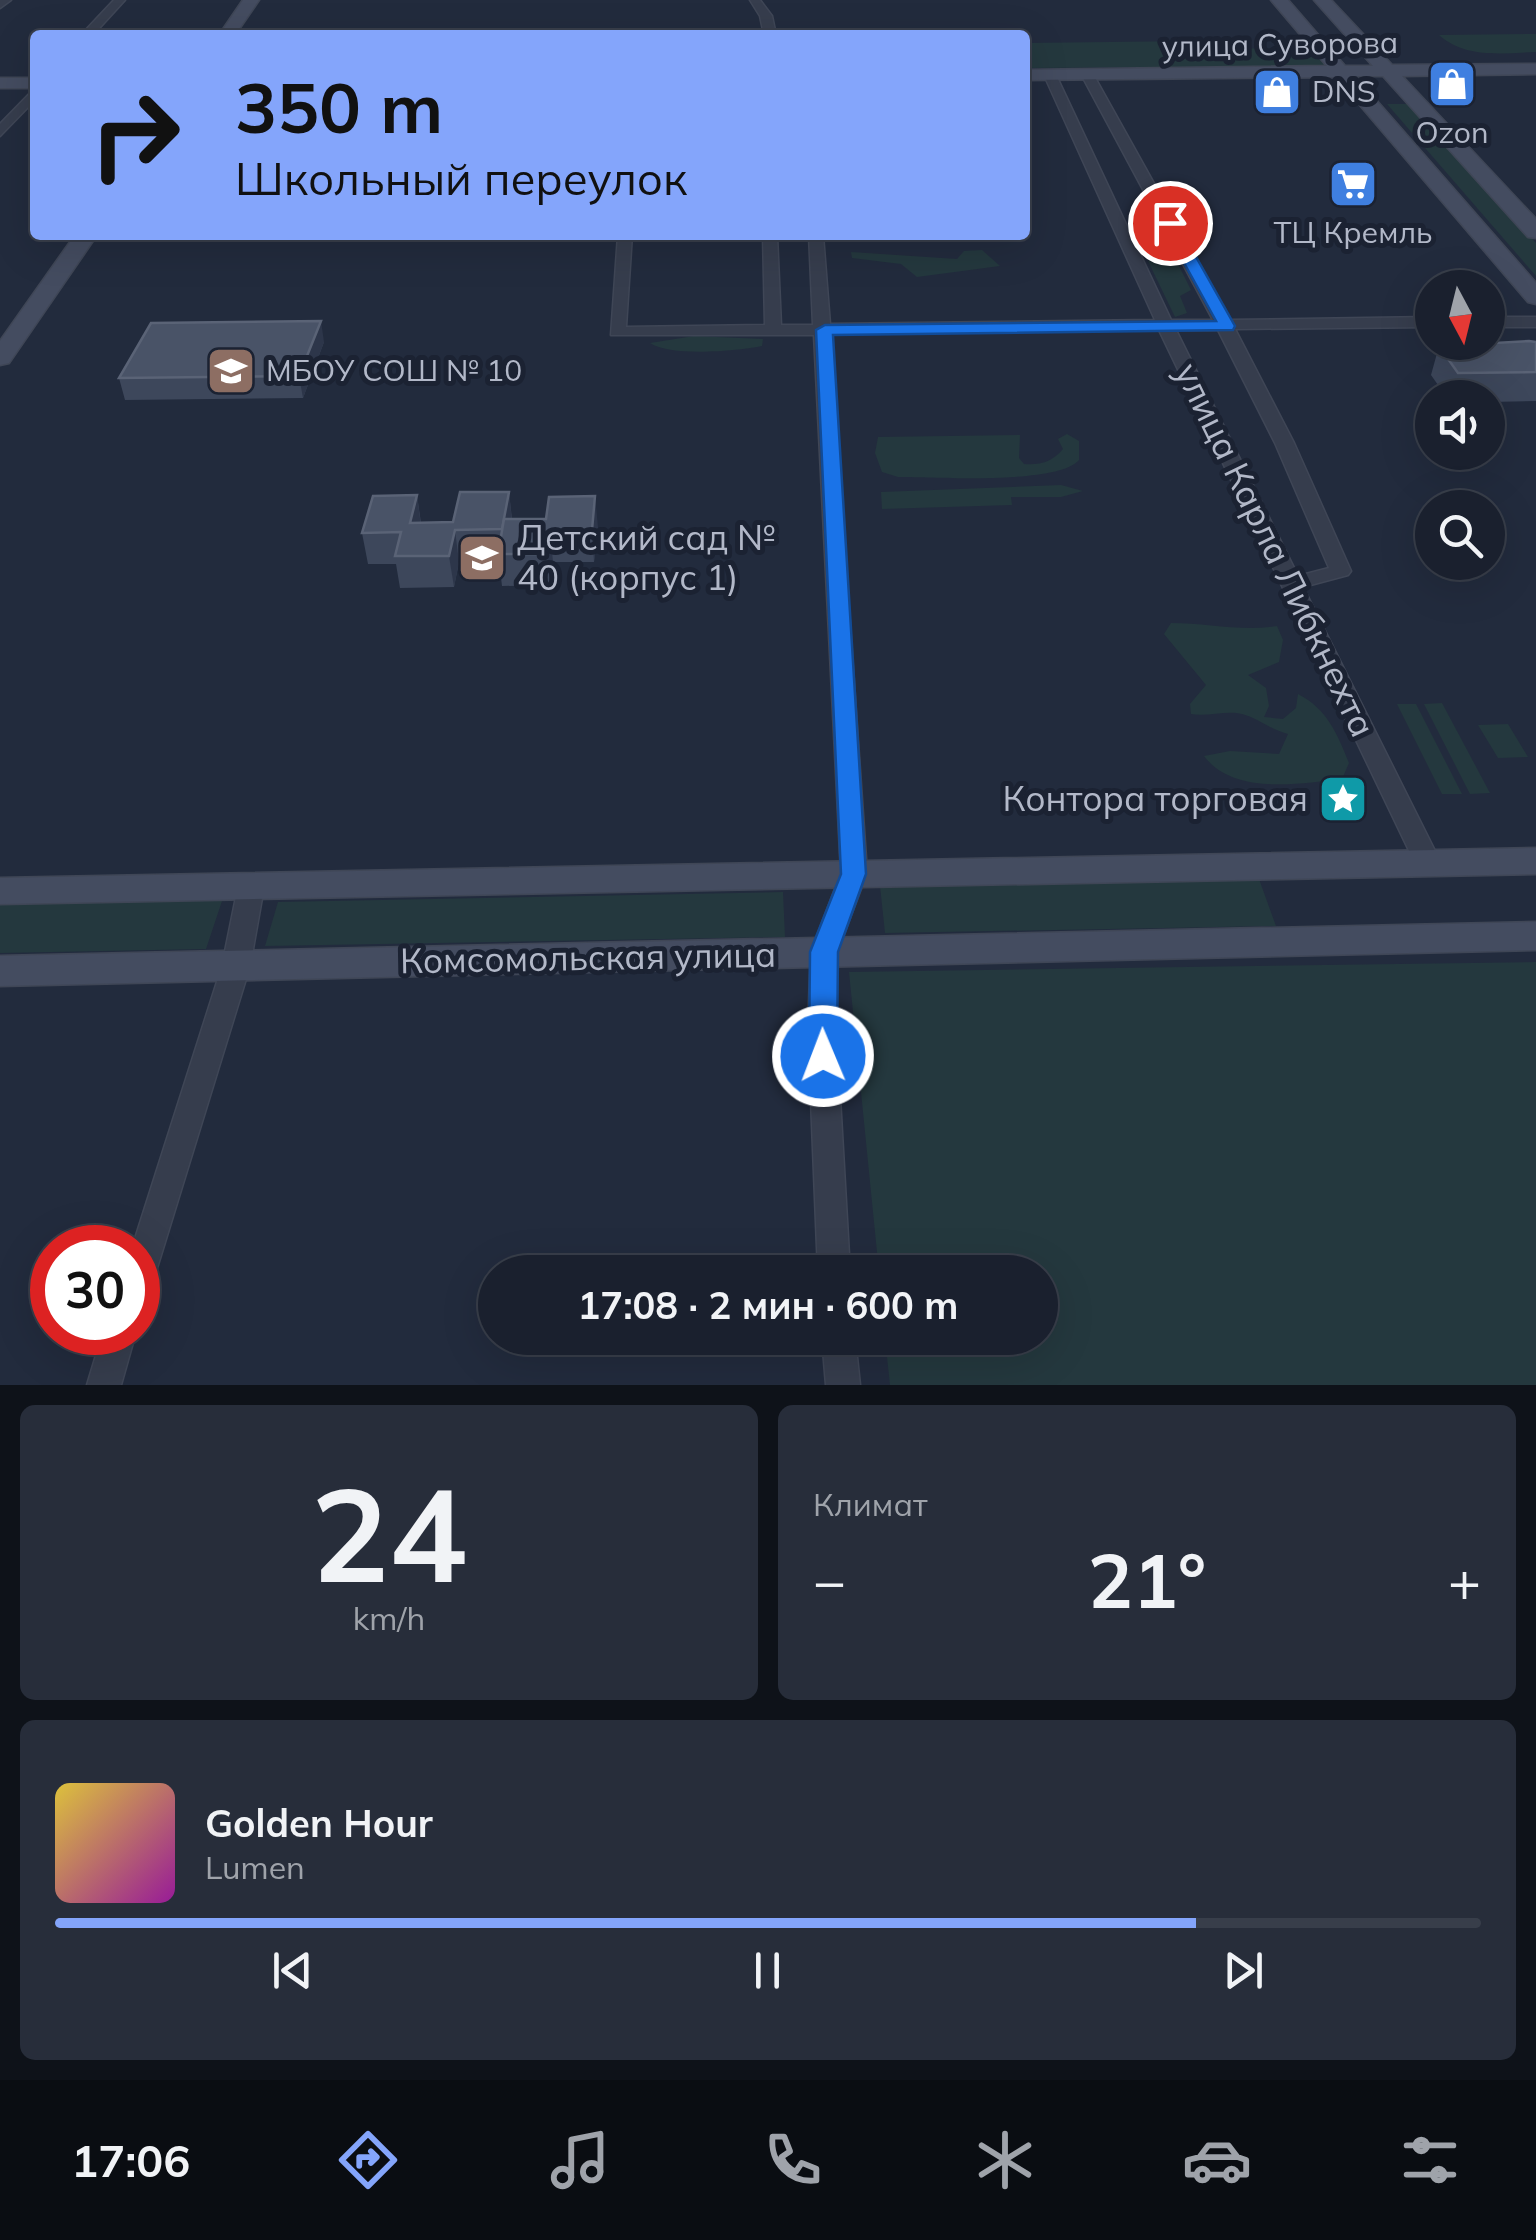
<!DOCTYPE html>
<html lang="ru">
<meta charset="utf-8">
<style>
body{margin:0;font-family:Mulish,sans-serif;background:#272d3a;color:#f1f3f6;height:100vh;display:flex;flex-direction:column;font-size:38px;white-space:nowrap}
*{box-sizing:border-box;margin:0}
p{font-size:32px;color:#9fa3aa}
.icon{flex:none;width:55px;height:55px;fill:none;stroke:currentColor;stroke-width:2;stroke-linecap:round;stroke-linejoin:round}
.map{position:relative;height:1385px;overflow:hidden}
.drawer{display:flex;flex-direction:column;gap:20px;padding:20px;background:#0e1219;flex:1}
.drawer>*{flex:none}
.top-card{position:absolute;left:30px;top:30px;width:1000px;height:210px;border-radius:10px;box-shadow:0 10px 40px #0002,0 0 0 2px #383e4a;background:#84a5fb;color:#111;overflow:hidden}
.needle{width:65px;rotate:173deg}
.tools{position:absolute;left:1415px;top:270px;display:grid;gap:20px}
.tools a{display:grid;place-items:center;width:90px;height:90px;border-radius:50%;background:#1a202e;box-shadow:0 10px 40px #0002,0 0 0 2px #383e4a;font-size:50px}
.speed{position:absolute;left:30px;top:1225px;display:flex;gap:20px;font-size:50px;font-weight:700;text-align:center}
.speed>*{display:grid;place-content:center;width:130px;height:130px;border-radius:50%;background:#1a202e;box-shadow:0 10px 40px #0002,0 0 0 2px #383e4a;line-height:1}
.speed .limit{border:15px solid #d22;background:#fff;color:#111}
.pin{position:absolute;display:grid;place-items:center;width:85px;height:85px;color:#fff;margin:-42px;border:5px solid #fff;border-radius:50%;box-shadow:0 2px 10px #0007}
.me{position:absolute;width:110px;margin:-55px;rotate:359deg;stroke-linejoin:round;filter:drop-shadow(0 0 8px #0008)}
.turn{display:flex;align-items:center;gap:35px;height:210px;padding:0 40px;font-size:45px}
.turn .icon{width:130px;height:130px;stroke-width:2.5}
.turn b{display:block;font-size:70px;line-height:85px}
.big{font-size:75px;font-weight:700;line-height:1.1}
.drawer .tile{flex:1;display:flex;flex-direction:column;justify-content:center;gap:15px;min-width:0;padding:0 35px;border-radius:15px;background:#272d3a}
.drawer .dial{align-items:center;gap:0}
.dial b{font-size:130px;line-height:1}
.song{display:flex;align-items:center;gap:30px}
.cover{width:120px;height:120px;border-radius:15px;background:linear-gradient(135deg,hsl(50 70% 55%),hsl(300 70% 35%))}
.played{height:10px;border-radius:5px;background:linear-gradient(90deg,#84a5fb 80%,#383e4a 80%)}
.keys{display:flex;justify-content:space-around;direction:ltr}
.heat{display:flex;justify-content:space-between;align-items:center;font-size:55px;direction:ltr}
.drawer .tiles{flex:1;display:grid;gap:20px;grid-template-columns:1fr 1fr}
.tile:last-child{grid-column:span 2}
.trip{position:absolute;left:478px;top:1255px;width:580px;height:100px;border-radius:50px;background:#1a202e;box-shadow:0 10px 40px #0002,0 0 0 2px #383e4a;font-weight:700;line-height:100px;text-align:center}
.tab-bar{display:flex;height:160px;justify-content:space-around;align-items:center;background:#0a0d12;color:#9fa3aa}
.tab-bar .icon{width:70px;height:70px}
.tab-bar .selected{color:#84a5fb}
.tab-bar b{font-size:45px;color:#f1f3f6}
.map>svg:first-child{display:block}
</style>
<div class="map">
<svg width="1536" height="1385" viewBox="0 0 1536 1385">
<rect width="100%" height="100%" fill="#222b3d"/>
<g fill="#24383e">
<path d="M 1536,34 L 1536,52 C 1502,53 1466,59 1439,35 Z"/>
<polygon points="1193,41 1200,49 1310,48 1326,66 1031,68 1025,43"/>
<polygon points="1387,104 1408,104 1536,243 1536,276"/>
<polygon points="982,250 1000,266 917,277 901,264 852,258 851,252 957,259 964,251"/>
<polygon points="1157,256 1176,260 1191,290 1180,296 1187,313 1175,317 1148,261"/>
<path d="M 694,336 L 763,339 L 762,346 C 738,351 670,357 650,343 Z"/>
<path d="M 1067,434 L 1079,441 L 1079,460 C 1058,485 933,477 898,477 L 882,472 L 875,453 L 878,437 L 1020,435 L 1019,458 L 1024,464 C 1041,465 1052,462 1063,449 L 1058,439 Z"/>
<polygon points="1061,485 1083,491 1061,497 1011,497 1012,505 882,509 881,492"/>
<path d="M 1171,623 C 1207,623 1242,632 1277,626 L 1283,640 L 1279,662 L 1248,675 L 1266,688 L 1269,706 L 1264,717 L 1283,719 L 1296,708 L 1298,694 C 1327,709 1337,733 1349,763 L 1342,779 C 1298,784 1233,795 1204,756 L 1230,751 L 1279,754 L 1288,734 C 1271,730 1258,718 1242,714 C 1227,710 1207,717 1191,714 L 1190,704 L 1206,685 L 1164,634 Z"/>
<polygon points="1442,703 1490,793 1470,794 1424,704"/>
<polygon points="1397,704 1416,704 1462,794 1442,794"/>
<polygon points="1508,724 1528,757 1498,758 1478,725"/>
<polygon points="1259,879 1276,926 885,933 880,886"/>
<polygon points="783,892 785,937 265,946 278,902"/>
<polygon points="223,898 206,949 0,953 0,903"/>
<polygon points="1536,962 1536,1385 890,1385 885,1338 1040,1338 1040,1272 879,1272 849,972"/>
</g>
<g fill="none" stroke-linecap="round" stroke-linejoin="round">
<g stroke="#3f4656" stroke-width="3">
<g id="street">
<polygon points="0,0 11,0 0,8"/>
<polygon points="114,0 125,0 93,35 81,35"/>
<polygon points="750,0 760,0 772,16 776,35 764,35 760,16"/>
<path d="M 1087,70 L 1093,74 L 1230,320 L 1432,317 L 1432,327 L 1235,329 L 1294,443 L 1351,571 L 1348,575 L 1303,587 L 1440,861 L 1436,867 L 1418,867 L 1414,861 L 1159,330 L 830,334 L 867,873 L 837,952 L 836,1027 L 850,1272 L 818,1272 L 808,1027 L 811,952 L 841,873 L 814,335 L 611,335 L 618,235 L 632,235 L 626,327 L 765,325 L 763,235 L 777,235 L 781,325 L 813,325 L 809,235 L 823,235 L 830,324 L 1155,320 L 1044,75 L 1050,71 L 1056,75 L 1171,320 L 1213,320 L 1081,74 ZM 1176,330 L 1218,330 L 1275,443 L 1329,568 L 1298,576 Z"/>
<polygon points="35,88 35,100 0,136 0,124"/>
<rect x="1488" y="317" width="48" height="10"/>
<polygon points="251,878 260,881 264,887 250,966 154,1278 149,1288 138,1292 138,1248 132,1248 222,966 238,887 242,881"/>
<polygon points="103,1332 136,1332 121,1385 87,1385"/>
<polygon points="822,1338 855,1338 860,1385 826,1385"/>
</g>
</g>
<g stroke="#3f4656" stroke-width="3">
<g id="secondary">
<polygon points="243,0 259,0 235,35 219,35"/>
<polygon points="1271,0 1288,0 1345,66 1373,66 1314,0 1331,0 1392,65 1536,64 1536,74 1402,76 1536,219 1536,238 1528,237 1383,76 1355,76 1536,283 1536,304 1528,302 1336,77 1025,80 1025,70 1327,66"/>
<rect x="0" y="78" width="35" height="10"/>
<polygon points="75,235 97,235 9,363 0,365 0,341"/>
<polygon points="1536,848 1536,874 0,904 0,878"/>
<polygon points="1536,922 1536,950 0,986 0,956"/>
</g>
</g>
<use href="#street" fill="#363d4d" fill-rule="evenodd"/>
<use href="#secondary" fill="#444c60" fill-rule="evenodd"/>
</g>
<g fill="#3d475b">
<polygon points="324,342 303,398 125,400 119,378"/>
<polygon points="1536,342 1536,401 1488,402 1488,398 1447,398 1431,375 1439,346"/>
<polygon points="509,492 512,519 598,527 594,562 553,562 550,585 502,586 499,561 459,562 454,587 400,588 396,564 368,564 362,533 417,495 421,523 453,522"/>
</g>
<g fill="#2d364a">
<polygon points="321,321 324,342 303,398 299,376"/>
<polygon points="509,492 512,522 502,529"/>
<polygon points="417,495 421,526 410,523"/>
<polygon points="595,496 598,527 594,562 592,530"/>
<polygon points="455,530 459,562 454,587 449,556"/>
<polygon points="550,531 553,562 550,585 547,554"/>
</g>
<g fill="#495367" stroke="#5a6376" stroke-width="2.5">
<polygon points="321,321 299,376 119,378 151,323"/>
<polygon points="1529,341 1536,342 1536,372 1458,373 1439,346"/>
<polygon points="460,492 509,492 502,529 455,530 449,556 395,556 401,532 362,533 373,496 417,495 410,523 453,522"/>
<polygon points="595,496 592,530 550,531 547,554 498,554 504,519 546,519 549,497"/>
</g>
<polygon fill="#1a73e8" stroke="#114b97" stroke-width="2.5" points="1170,219 1177,223 1235,326 1233,330 833,335 866,874 838,952 837,1056 833,1064 813,1064 809,1056 810,952 841,874 816,330 825,325 1216,321 1162,223"/>
<defs>
<g id="shop-square" transform="scale(2.5)"><rect x="-9" y="-9" width="18" height="18" rx="4" fill="#3f7fe0" stroke="#1b2232"/><path d="M-5-2.5h2.3a2.7 3.5 0 0 1 5.4 0H5L5.5 6h-11ZM-1.5-2.5h3a1.5 2.3 0 0 0-3 0Z" fill="#fff"/></g>
<g id="supermarket-square" transform="scale(2.5)"><rect x="-9" y="-9" width="18" height="18" rx="4" fill="#3f7fe0" stroke="#1b2232"/><path d="M-6-5.5h2.5l.6 2H6L4.5 2H-2.5L-4.4-4H-6ZM-1.5 3.2a1.3 1.3 0 1 0 .1 0ZM3 3.2a1.3 1.3 0 1 0 .1 0Z" fill="#fff"/></g>
<g id="school-square" transform="scale(2.5)"><rect x="-9" y="-9" width="18" height="18" rx="4" fill="#8d6e63" stroke="#1b2232"/><path d="M0-5L7-2L0 1L-7-2ZM-4 1L0 2.5L4 1V4Q0 6-4 4Z" fill="#fff"/></g>
<g id="sight-square" transform="scale(2.5)"><rect x="-9" y="-9" width="18" height="18" rx="4" fill="#0f9aa8" stroke="#1b2232"/><path d="M0-6L1.8-2.2L6-1.7L2.9 1.2L3.7 5.4L0 3.3L-3.7 5.4L-2.9 1.2L-6-1.7L-1.8-2.2Z" fill="#fff"/></g>
</defs>
<g fill-rule="evenodd">
<use href="#shop-square" x="1452" y="84"/>
<use href="#shop-square" x="1277" y="92"/>
<use href="#supermarket-square" x="1353" y="184"/>
<use href="#school-square" x="231" y="371"/>
<use href="#school-square" x="482" y="558"/>
<use href="#sight-square" x="1343" y="799"/>
</g>
<g text-anchor="middle" stroke-width="10" stroke-linejoin="round" paint-order="stroke">
<g font-size="30" fill="#b2b8c8" stroke="#1b2232">
<text transform="translate(1280 45) rotate(-1)" y="10">улица Суворова</text>
</g>
<g font-size="30" fill="#b2b8c8" stroke="#1b2232" text-anchor="start">
<text x="1312" y="102">DNS</text>
<text x="1452" y="143" text-anchor="middle">Ozon</text>
<text x="1353" y="243" text-anchor="middle">ТЦ Кремль</text>
<text x="266" y="381">МБОУ СОШ № 10</text>
</g>
<g font-size="35" fill="#b2b8c8" stroke="#1b2232" text-anchor="start">
<text x="517" y="550">Детский сад №<tspan x="517" dy="40">40 (корпус 1)</tspan></text>
<text x="1308" y="811" text-anchor="end">Контора торговая</text>
</g>
<g font-size="35" fill="#b2b8c8" stroke="#1b2232">
<text transform="translate(1275 550) rotate(64)" y="12">улица Карла Либкнехта</text>
<text transform="translate(588 958) rotate(-1)" y="12">Комсомольская улица</text>
</g>
</g>
</svg>
<div class="tools">
<a><svg class="needle" viewBox="-14 -14 28 28"><path d="M0-13l5 13h-10z" fill="#e53935"/><path d="M0 13l5-13h-10z" fill="#9fa3aa"/></svg></a>
<a><svg class="icon" aria-label="sound" viewBox="0 0 24 24"><path d="M4 9h4l5-4v14l-5-4H4zM17 9q2 3 0 6"/></svg></a>
<a><svg class="icon" aria-label="search" viewBox="0 0 24 24"><circle cx="10" cy="10" r="6"/><path d="M15 15l6 6"/></svg></a>
</div>
<div class="speed"><div class="limit">30</div></div>
<div class="pin" style="left:1170px;top:223px;background:#d93025"><svg class="icon" aria-label="arrive" viewBox="0 0 24 24"><path d="M6 21V4h12l-3 4 3 4H6"/></svg></div>
<svg class="me" style="left:823px;top:1056px" viewBox="-20 -20 40 40"><circle r="17" fill="#1a73e8" stroke="#fff" stroke-width="3"/><path d="M0-11L8 9 0 5-8 9z" fill="#fff"/></svg>
<div class="trip">17:08 · 2 мин · 600 m</div>
<div class="top-card">
<div class="turn"><svg class="icon" aria-label="right" viewBox="0 0 24 24"><path d="M7 20v-9h11M14 6l5 5-5 5"/></svg><div><b>350 m</b>Школьный переулок</div></div>
</div>
</div>
<section class="drawer">
<div class="tiles">
<div class="tile dial"><b>24</b><p>km/h</p></div>
<div class="tile"><p>Климат</p>
<div class="heat"><a>−</a><b class="big">21°</b><a>+</a></div>
</div>
<div class="tile">
<div class="song"><i class="cover"></i><div><b>Golden Hour</b><p>Lumen</p></div></div>
<div class="played"></div>
<div class="keys"><svg class="icon" aria-label="previous" viewBox="0 0 24 24"><path d="M18 5L8 12l10 7zM5 5v14"/></svg><svg class="icon" aria-label="pause" viewBox="0 0 24 24"><path d="M8 5v14M16 5v14"/></svg><svg class="icon" aria-label="next" viewBox="0 0 24 24"><path d="M6 5l10 7-10 7zM19 5v14"/></svg></div>
</div>
</div>
</section>
<nav class="tab-bar">
<b>17:06</b>
<svg class="icon selected" aria-label="directions" viewBox="0 0 24 24"><path d="M12 3l9 9-9 9-9-9zM9 14v-3h6M13 9l2 2-2 2"/></svg>
<svg class="icon" aria-label="music" viewBox="0 0 24 24"><path d="M9 18V5l10-2v13"/><circle cx="6" cy="18" r="3"/><circle cx="16" cy="16" r="3"/></svg>
<svg class="icon" aria-label="phone" viewBox="0 0 24 24"><path d="M5 4h4l2 5-3 2q2 4 5 5l2-3 5 2v4C11 20 4 13 5 4z"/></svg>
<svg class="icon" aria-label="climate" viewBox="0 0 24 24"><path d="M12 3v18M4 7l16 10M4 17L20 7"/></svg>
<svg class="icon" aria-label="car" viewBox="0 0 24 24"><path d="M5 17H2v-5l4-1 3-4h7l3 4 3 1v5h-3M9 17h6M6 11h13"/><circle cx="7" cy="17" r="2"/><circle cx="17" cy="17" r="2"/></svg>
<svg class="icon" aria-label="filters" viewBox="0 0 24 24"><path d="M4 7h16M4 17h16"/><circle cx="9" cy="7" r="2"/><circle cx="15" cy="17" r="2"/></svg>
</nav>
